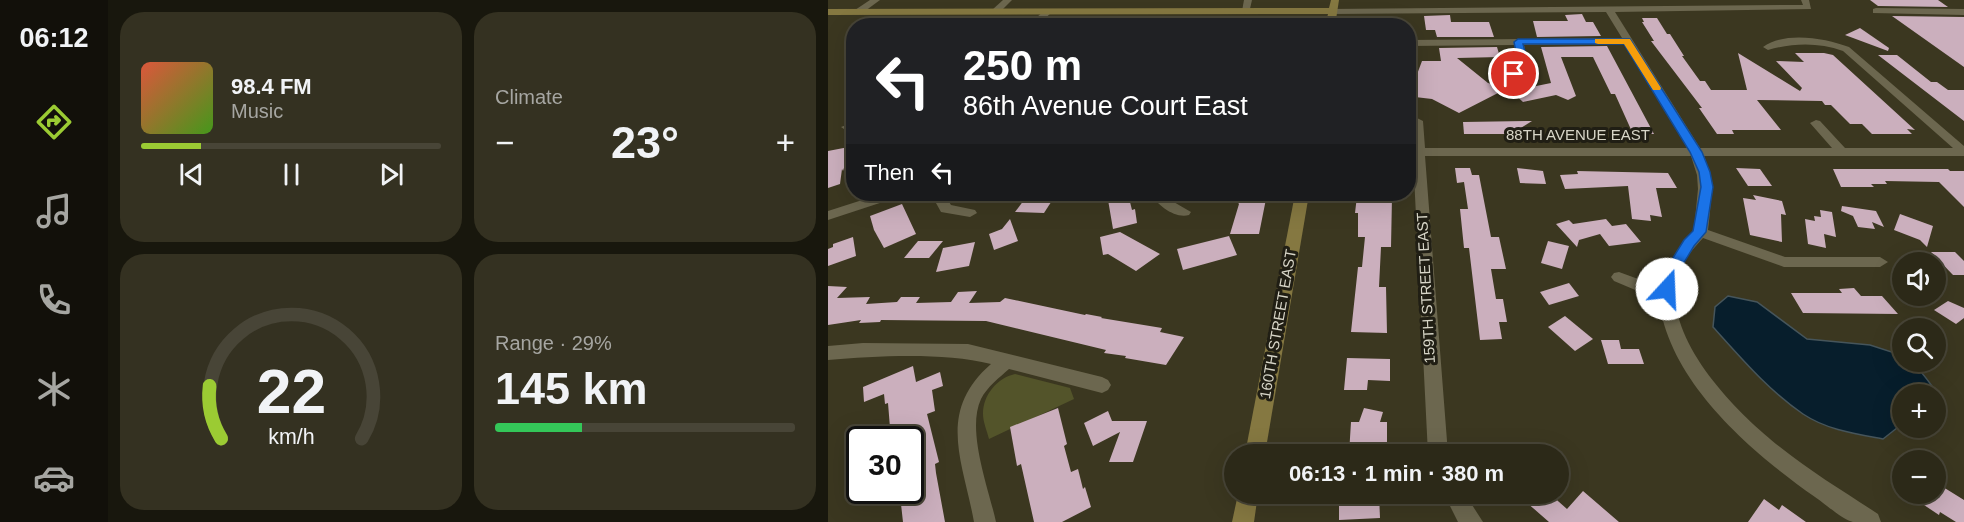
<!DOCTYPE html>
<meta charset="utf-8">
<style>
body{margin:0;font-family:Helvetica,sans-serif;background:#343121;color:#f1f3f6;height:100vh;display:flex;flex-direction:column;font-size:22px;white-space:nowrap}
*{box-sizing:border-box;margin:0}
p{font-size:20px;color:#a6a6a2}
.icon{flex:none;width:33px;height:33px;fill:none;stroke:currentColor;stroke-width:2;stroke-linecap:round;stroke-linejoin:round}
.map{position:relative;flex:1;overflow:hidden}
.panel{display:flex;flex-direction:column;gap:12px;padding:12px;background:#18170d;width:720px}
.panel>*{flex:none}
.guide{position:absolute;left:18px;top:18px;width:570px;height:183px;border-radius:24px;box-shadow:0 6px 24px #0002,0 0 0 2px #484537;background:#202124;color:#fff;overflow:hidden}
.buttons{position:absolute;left:1064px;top:252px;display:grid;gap:12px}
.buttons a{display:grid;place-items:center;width:54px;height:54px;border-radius:50%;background:#2c2918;box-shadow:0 6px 24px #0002,0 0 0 2px #484537;font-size:30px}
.speed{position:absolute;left:18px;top:426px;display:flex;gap:12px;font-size:30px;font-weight:700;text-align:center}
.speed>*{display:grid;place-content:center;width:78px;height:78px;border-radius:50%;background:#2c2918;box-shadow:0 6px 24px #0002,0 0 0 2px #484537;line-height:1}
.speed .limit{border:3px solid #111;border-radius:9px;background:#fff;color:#111}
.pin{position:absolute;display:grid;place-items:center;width:51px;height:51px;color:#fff;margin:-26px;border:3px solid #fff;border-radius:50%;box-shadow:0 2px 6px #0007}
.me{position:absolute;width:66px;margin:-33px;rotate:20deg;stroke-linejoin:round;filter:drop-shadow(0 0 4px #0008)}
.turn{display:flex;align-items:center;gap:21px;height:126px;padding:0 18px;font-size:27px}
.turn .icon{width:78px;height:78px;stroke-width:2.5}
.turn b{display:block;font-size:42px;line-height:51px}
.then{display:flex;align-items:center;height:57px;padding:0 18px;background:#0003;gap:12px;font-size:22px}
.big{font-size:45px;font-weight:700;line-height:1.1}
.panel .card{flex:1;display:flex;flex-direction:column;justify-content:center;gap:9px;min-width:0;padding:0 21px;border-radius:24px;background:#343121}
.panel .dial{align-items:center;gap:0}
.dial svg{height:156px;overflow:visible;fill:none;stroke:#484537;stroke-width:7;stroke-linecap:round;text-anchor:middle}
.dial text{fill:#f1f3f6;stroke:none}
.song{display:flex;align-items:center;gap:18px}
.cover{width:72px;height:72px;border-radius:9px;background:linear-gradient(135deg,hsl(10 70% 55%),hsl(100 70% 35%))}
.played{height:6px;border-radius:3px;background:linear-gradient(90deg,#9bcb33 20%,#484537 20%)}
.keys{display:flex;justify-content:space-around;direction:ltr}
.heat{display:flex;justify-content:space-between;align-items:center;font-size:33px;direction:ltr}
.charge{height:9px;border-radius:4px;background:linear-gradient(90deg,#34c759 29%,#484537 0)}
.panel .tiles{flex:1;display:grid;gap:12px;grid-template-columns:repeat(2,1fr)}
.trip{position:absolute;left:396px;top:444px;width:345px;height:60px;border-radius:30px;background:#2c2918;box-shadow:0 6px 24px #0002,0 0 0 2px #484537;font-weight:700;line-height:60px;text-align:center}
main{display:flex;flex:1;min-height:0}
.tab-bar{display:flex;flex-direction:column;width:108px;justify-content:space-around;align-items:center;background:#12100a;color:#a6a6a2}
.tab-bar .icon{width:42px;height:42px}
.tab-bar .selected{color:#9bcb33}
.tab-bar b{font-size:27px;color:#f1f3f6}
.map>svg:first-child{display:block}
</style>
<main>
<nav class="tab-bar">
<b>06:12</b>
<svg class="icon selected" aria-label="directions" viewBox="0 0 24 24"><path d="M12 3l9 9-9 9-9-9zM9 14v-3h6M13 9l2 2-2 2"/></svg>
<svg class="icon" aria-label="music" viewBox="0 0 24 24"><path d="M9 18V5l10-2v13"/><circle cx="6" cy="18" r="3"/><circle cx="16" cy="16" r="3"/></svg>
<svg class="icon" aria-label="phone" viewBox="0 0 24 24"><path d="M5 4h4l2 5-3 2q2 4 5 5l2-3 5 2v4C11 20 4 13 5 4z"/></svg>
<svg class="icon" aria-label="climate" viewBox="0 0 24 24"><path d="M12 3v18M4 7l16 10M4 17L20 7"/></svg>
<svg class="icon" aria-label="car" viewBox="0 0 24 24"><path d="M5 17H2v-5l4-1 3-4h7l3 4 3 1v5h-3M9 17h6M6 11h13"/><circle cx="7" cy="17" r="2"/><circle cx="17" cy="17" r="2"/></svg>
</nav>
<section class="panel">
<div class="tiles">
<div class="card">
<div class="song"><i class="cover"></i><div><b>98.4 FM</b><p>Music</p></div></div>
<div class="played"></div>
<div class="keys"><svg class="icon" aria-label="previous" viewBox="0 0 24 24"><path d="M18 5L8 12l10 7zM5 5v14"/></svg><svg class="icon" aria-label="pause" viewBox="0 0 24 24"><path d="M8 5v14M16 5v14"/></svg><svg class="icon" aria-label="next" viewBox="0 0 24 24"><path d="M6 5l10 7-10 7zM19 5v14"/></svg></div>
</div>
<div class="card"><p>Climate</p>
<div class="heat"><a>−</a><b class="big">23°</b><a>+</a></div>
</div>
<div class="card dial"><svg viewBox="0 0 100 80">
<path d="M14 69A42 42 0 1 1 86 69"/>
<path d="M14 69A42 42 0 0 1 8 42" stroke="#9bcb33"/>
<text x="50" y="56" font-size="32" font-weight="700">22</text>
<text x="50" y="72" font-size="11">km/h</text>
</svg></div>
<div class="card"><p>Range · 29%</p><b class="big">145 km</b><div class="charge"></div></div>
</div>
</section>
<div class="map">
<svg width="1136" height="522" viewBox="0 0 1136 522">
<rect width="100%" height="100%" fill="#3b3720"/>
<g fill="#53542a">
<polygon points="230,16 379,16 354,25 222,25"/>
<path d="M 187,374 L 242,388 L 246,399 L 161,439 C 159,431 155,422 155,414 C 155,395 169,378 187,374 Z"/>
</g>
<path fill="#071e2c" stroke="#46555b" stroke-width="1.5" d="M 900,296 L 929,302 L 979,339 L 1042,345 L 1073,355 L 1074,362 C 1091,362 1102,385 1112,397 L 1107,400 L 1107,394 L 1074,394 L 1074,424 L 1055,439 C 1028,434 999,430 975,414 C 941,391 913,358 885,327 L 887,307 Z"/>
<g fill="#cbafbd">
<polygon points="1042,0 1110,0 1120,7 1050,6"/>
<polygon points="754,14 758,22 765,22 773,36 709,37 705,21 740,21 737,15"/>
<polygon points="622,15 623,22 661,22 666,37 609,37 607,30 598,30 596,16"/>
<polygon points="1064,16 1136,17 1136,67"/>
<polygon points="814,18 829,18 839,34 842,34 856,56 854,56 872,81 877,81 883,90 919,90 910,53 972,91 974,88 948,61 976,62 967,53 996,53 1005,55 1087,130 1079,129 1084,134 1044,134 1034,124 1022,124 1003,105 997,105 994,101 929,100 953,130 904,130 906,134 889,134 871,108 874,108 823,41 826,41 814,22 816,22"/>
<polygon points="1032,28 1061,48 1060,51 1017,35"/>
<polygon points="779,46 826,134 805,134 787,94 783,94 765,57 733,57 748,96 740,100 728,95 695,102 683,91 723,83 713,47"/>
<polygon points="669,47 672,57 629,58 660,83 668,85 670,93 631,113 604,99 587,97 589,93 582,93 594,61 613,61 611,48"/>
<polygon points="1050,55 1069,55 1103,82 1109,82 1120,90 1136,90 1136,121"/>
<polygon points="704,121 683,134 636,134 635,122"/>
<polygon points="26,146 26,155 19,158 15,171 14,169 12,184 0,188 0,151"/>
<polygon points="627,168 642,168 644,175 651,175 663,237 671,237 678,269 663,269 668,299 675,299 679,322 671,322 674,339 652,340 641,248 636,248 632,209 640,209 636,182 629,183"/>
<polygon points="689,168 715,171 718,184 692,183"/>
<polygon points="908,168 932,169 944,186 920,186"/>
<polygon points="1005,169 1120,169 1122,171 1136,171 1136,207 1111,182 1057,181 1059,184 1043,184 1046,187 1013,187"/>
<polygon points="749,171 840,173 849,188 828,188 834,217 822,215 823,221 804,219 800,186 737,189 732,175 750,174"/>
<polygon points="279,194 300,194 304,210 307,209 309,223 285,229"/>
<polygon points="404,194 439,194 431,234 402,234 411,204"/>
<polygon points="925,195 954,201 958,215 953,214 954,242 922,235 915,198 928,200"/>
<polygon points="199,196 227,196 216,213 187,212"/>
<polygon points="529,196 564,197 563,247 553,247 551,287 558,287 559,333 523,332 530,267 534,267 537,237 530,237 530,213 527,213"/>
<polygon points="74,204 88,234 56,248 46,230 42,216"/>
<polygon points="1014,206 1048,211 1056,227 1044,222 1047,229 1030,227 1025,216 1013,211"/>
<polygon points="992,210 1004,212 1008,237 996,234 998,248 980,244 977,219 987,221 986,216 993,217"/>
<polygon points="1072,214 1105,226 1099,247 1092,240 1066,230"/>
<polygon points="182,219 190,241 166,250 161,234 174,229"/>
<polygon points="778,219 784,226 798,224 813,242 781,246 772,234 751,240 749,247 728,224 741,220 745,224"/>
<polygon points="292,232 332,254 308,271 280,254 275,255 272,237"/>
<polygon points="401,236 409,255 355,270 349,249"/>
<polygon points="25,237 28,256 0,266 0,249 5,247 5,244"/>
<polygon points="90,241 115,241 101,258 76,258"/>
<polygon points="720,241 741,246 734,269 713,263"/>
<polygon points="147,242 141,266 108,272 115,248"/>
<polygon points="1103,252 1127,252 1136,261 1136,275 1125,275"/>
<polygon points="741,283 751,296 721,305 712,292"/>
<polygon points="0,286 19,287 9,298 42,297 38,304 69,302 73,297 92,297 88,303 123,302 130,292 149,291 141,303 172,302 177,298 257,315 258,314 274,317 273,318 334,328 332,332 356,337 338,365 297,358 298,356 276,353 278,350 158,321 53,320 52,322 31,323 33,320 0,325"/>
<polygon points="1026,288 1033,296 1054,296 1070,314 975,313 963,293 1014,293 1011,289"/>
<polygon points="1120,301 1136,308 1136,318 1128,324 1106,310"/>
<polygon points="737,316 765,339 747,351 720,327"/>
<polygon points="773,340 791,340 793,349 811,349 816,364 780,364"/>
<polygon points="519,358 562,359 562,381 540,380 539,390 516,390"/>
<polygon points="85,366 88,382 112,372 115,386 104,390 107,411 99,414 111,462 107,464 108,473 117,522 75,522 72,495 82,490 82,440 63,440 60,403 57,404 56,394 36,402 35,387"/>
<polygon points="230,408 239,444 236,446 243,472 250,469 255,489 257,487 263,507 234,522 206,522 193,464 189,466 182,427"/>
<polygon points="536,408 555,412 552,422 559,422 559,454 521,454 523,422 531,422"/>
<polygon points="280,411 284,421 319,421 305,462 281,462 292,432 265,446 256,423"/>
<polygon points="1107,482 1136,500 1136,522 1128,522 1112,512 1111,515 1093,503 1098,494 1107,494"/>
<polygon points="755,491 791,522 721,522 689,494 722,494 739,509"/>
<polygon points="511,494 551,494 552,518 511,520"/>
<polygon points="936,499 951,510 954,505 978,522 920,522"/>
</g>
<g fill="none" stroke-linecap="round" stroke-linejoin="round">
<g fill="#6c674f" fill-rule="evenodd">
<polygon points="42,0 52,0 33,14 27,14 27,10"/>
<polygon points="175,0 184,0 170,14 164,14 164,10"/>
<polygon points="416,0 424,0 421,13 414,11"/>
<path d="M 973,0 L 981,0 L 983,9 L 787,12 L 872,148 L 1004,148 L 982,123 L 988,120 L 992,121 L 1017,148 L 1125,148 L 1015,51 C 990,42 965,43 940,50 L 935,47 C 957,31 997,38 1021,47 L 1136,146 L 1136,156 L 876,156 C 886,180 883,204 880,230 L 957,257 L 1052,257 L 1060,262 L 1052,267 L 956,267 L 875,238 C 866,248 856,259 851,271 C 829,333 907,412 952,447 C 983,472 1017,492 1050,514 L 1053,522 C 1044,522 1033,522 1025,522 C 1015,520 996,503 987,497 C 923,452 841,382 831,300 L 786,281 L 783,277 L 786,273 L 791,272 L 832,287 L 839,265 L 866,229 L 870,189 L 869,175 L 863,156 L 597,156 L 620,454 L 600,454 L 585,156 L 580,156 L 580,148 L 585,148 L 585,119 L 589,118 L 595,121 L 597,148 L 860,148 L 797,44 L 696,45 L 700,63 L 690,76 L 686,77 L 681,74 L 690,63 L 686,45 L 580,46 L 580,40 L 794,38 L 778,12 L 504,14 L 501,13 L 501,9 L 963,5 L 975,5 Z"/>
<polygon points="1048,8 1136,9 1136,15 1045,13 1045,9"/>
<polygon points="218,9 225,11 209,26 199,26"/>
<polygon points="26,122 26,129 19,131 13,127"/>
<polygon points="53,194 72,194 70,197 0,220 0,211"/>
<polygon points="103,194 116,194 123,205 147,210 149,213 142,217 113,212"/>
<path d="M 323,194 L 336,194 L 344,201 L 363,212 L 361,215 C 347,219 329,205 323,194 Z"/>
<path d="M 35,343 L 140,344 L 274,377 L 280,380 L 283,385 L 280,390 L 274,393 L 181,369 C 172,377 159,387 153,399 C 138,431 161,489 168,522 L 146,522 C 135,461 108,412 163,364 C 115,352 49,356 0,360 L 0,346 Z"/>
<polygon points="616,494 637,494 655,522 630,522"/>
</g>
<g fill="#857841" fill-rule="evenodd">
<polygon points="503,0 511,0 507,26 497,26 500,14 0,15 0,9 501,8"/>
<polygon points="467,194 481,194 437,454 417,454"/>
<polygon points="410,494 430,494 426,522 404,522"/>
</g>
</g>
<polygon fill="#1a73e8" stroke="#114b97" stroke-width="1.5" points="690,39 802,39 874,152 882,172 885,187 878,232 866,246 849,274 844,293 839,294 832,289 835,274 856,240 865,231 873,187 871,172 862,152 796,44 695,44 700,63 690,76 686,77 682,74 690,63 686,42"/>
<polygon fill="#f59e0b" points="767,39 802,39 833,88 832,90 825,90 796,44 770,44 767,43"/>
<g text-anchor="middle" stroke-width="6" stroke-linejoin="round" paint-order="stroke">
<g font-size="15" fill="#d8d6c8" stroke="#201e14">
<text x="750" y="140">88TH AVENUE EAST</text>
<text transform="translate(598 288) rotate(-93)" y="5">159TH STREET EAST</text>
<text transform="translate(450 324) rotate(-80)" y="5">160TH STREET EAST</text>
</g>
</g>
</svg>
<div class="buttons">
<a><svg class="icon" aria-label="sound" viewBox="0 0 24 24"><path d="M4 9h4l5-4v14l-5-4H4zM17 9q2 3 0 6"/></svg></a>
<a><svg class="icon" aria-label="search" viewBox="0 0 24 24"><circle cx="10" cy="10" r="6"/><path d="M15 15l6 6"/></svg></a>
<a>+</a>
<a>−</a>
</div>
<div class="speed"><div class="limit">30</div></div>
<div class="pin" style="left:686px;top:74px;background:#d93025"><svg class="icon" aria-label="arrive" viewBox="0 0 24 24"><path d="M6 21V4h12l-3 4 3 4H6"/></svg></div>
<svg class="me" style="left:839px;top:289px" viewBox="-20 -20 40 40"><circle r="19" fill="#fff"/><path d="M0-13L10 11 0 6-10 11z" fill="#1a73e8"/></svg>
<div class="trip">06:13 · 1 min · 380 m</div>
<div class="guide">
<div class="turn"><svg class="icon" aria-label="left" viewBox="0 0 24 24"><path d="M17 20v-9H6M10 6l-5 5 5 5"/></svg><div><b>250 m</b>86th Avenue Court East</div></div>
<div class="then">Then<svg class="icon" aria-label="left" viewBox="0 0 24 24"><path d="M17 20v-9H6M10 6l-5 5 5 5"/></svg></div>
</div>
</div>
</main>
